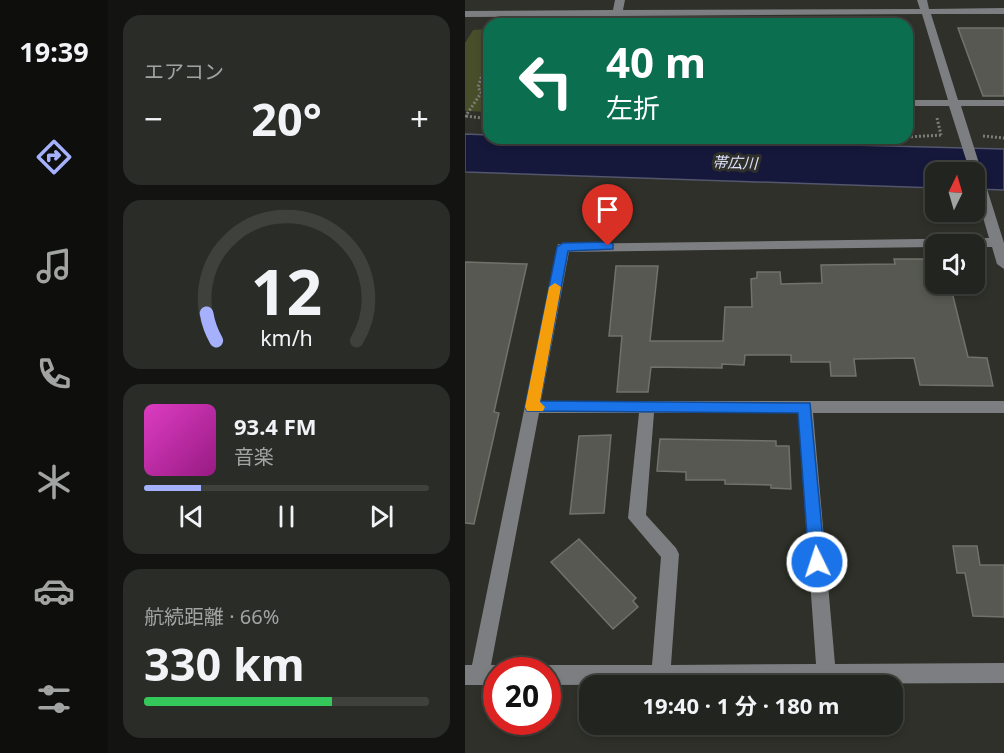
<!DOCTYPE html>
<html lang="ja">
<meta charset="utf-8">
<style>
body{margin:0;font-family:"Noto Sans","Noto Sans JP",sans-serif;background:#2a2c28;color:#f1f3f6;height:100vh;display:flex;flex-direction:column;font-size:22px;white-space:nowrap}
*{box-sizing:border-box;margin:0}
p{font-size:20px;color:#a2a4a4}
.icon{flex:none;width:33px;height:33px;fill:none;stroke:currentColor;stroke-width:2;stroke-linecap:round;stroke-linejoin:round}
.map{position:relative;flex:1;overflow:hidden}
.details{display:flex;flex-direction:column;gap:15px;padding:15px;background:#131411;width:357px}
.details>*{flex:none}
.banner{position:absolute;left:18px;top:18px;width:430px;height:126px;border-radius:18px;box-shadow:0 3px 9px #0003,0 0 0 2px #3f413d;background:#0b6e4f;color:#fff;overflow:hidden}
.needle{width:39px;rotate:5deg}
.controls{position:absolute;left:460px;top:162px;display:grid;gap:12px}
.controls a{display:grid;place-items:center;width:60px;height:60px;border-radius:12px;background:#22241f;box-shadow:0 3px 9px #0003,0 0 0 2px #3f413d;font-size:30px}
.speed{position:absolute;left:18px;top:657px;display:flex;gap:12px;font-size:30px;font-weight:700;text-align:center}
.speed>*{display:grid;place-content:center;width:78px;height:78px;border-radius:50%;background:#22241f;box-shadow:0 3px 9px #0003,0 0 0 2px #3f413d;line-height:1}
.speed .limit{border:9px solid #d22;background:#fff;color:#111}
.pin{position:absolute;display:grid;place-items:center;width:51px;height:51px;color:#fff;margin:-62px -26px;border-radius:50% 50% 50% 0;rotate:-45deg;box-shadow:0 0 6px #0007}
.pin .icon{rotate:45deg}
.me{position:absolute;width:66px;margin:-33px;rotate:356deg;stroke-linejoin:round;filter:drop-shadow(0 0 4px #0008)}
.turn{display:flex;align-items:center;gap:21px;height:126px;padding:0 24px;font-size:27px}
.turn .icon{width:78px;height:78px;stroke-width:2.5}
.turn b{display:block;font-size:42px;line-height:51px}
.big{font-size:45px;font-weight:700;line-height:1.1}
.details .card{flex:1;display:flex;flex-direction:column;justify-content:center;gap:9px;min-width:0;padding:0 21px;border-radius:18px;background:#2a2c28}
.details .dial{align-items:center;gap:0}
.dial svg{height:156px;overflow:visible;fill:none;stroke:#3f413d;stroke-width:7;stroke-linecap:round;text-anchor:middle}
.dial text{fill:#f1f3f6;stroke:none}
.song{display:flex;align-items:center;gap:18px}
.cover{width:72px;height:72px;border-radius:9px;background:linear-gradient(135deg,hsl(310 70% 55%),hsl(310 70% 35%))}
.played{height:6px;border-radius:3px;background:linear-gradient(90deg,#a5b1fc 20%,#3f413d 20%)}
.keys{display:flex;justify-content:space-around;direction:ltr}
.heat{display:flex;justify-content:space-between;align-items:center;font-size:33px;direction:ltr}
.charge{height:9px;border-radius:4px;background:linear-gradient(90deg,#34c759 66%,#3f413d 0)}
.trip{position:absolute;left:114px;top:675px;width:324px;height:60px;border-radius:18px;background:#22241f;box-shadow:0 3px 9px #0003,0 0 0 2px #3f413d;font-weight:700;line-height:60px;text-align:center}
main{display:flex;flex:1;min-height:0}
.tabs{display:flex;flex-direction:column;width:108px;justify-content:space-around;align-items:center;background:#0e0e0c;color:#a2a4a4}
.tabs .icon{width:42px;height:42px}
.tabs .current{color:#a5b1fc}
.tabs b{font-size:27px;color:#f1f3f6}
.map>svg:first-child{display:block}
</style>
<main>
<nav class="tabs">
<b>19:39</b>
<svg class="icon current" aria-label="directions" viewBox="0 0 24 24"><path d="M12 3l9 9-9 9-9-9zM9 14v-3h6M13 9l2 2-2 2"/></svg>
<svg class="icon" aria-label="music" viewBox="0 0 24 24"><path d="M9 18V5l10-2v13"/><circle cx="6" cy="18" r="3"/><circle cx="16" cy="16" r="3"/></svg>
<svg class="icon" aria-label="phone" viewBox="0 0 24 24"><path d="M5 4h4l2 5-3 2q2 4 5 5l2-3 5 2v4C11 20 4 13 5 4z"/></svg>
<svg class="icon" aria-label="climate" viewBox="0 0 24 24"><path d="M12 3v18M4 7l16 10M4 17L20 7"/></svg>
<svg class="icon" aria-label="car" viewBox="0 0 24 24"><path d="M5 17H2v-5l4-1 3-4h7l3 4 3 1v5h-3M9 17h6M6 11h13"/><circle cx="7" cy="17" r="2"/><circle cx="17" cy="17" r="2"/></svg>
<svg class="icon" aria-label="filters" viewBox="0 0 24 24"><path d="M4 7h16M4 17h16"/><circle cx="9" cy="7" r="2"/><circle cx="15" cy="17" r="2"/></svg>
</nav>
<section class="details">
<div class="card"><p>エアコン</p>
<div class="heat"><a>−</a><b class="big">20°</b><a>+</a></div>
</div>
<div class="card dial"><svg viewBox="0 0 100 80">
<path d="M14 69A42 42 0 1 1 86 69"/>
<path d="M14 69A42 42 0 0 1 9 55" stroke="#a5b1fc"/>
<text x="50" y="56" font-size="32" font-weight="700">12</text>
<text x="50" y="72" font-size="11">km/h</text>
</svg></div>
<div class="card">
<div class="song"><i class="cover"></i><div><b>93.4 FM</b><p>音楽</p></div></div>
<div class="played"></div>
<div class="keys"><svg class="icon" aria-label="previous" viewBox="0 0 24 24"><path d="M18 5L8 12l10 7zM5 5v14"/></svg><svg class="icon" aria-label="pause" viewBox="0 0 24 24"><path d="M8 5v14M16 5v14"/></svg><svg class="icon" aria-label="next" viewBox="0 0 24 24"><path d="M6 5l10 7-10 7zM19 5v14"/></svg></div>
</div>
<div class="card"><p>航続距離 · 66%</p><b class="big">330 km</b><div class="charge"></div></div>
</section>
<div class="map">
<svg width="539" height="753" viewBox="0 0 539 753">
<rect width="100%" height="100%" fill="#2e3029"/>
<polygon fill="#484e2a" points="24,29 24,112 0,111 0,43 8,30"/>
<polygon fill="#15183b" stroke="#54566d" stroke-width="1.5" points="0,134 24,135 24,138 117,138 539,149 539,190 510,189 510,172 471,172 471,188 0,172"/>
<g fill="#565851" stroke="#71736b" stroke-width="1.5">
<polygon points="493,28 539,28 539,96 518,96"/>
<polygon points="429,259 471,259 471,284 485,284 503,357 522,358 528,386 455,385 449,358 389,359 391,376 366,376 365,362 326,362 326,355 280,355 279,365 257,364 257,368 186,367 183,392 152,392 157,336 144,336 151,266 193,266 185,341 258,341 260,307 287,307 286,279 292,278 292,272 315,272 316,284 357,283 356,265 430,264"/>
<polygon points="0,262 62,264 29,412 34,413 9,524 0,523"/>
<polygon points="146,435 139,513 105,514 114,436"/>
<polygon points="195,439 311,441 311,446 324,446 326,489 306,488 306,485 260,484 260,480 221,480 221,472 192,471"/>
<polygon points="114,539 171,598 168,601 173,607 148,629 86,562"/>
<polygon points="488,546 512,546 515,565 539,565 539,617 508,616 500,573 492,573"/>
</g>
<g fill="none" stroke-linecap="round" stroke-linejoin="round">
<g stroke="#7c7e78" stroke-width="3" stroke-dasharray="2 2" stroke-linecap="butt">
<polyline points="16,93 24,87"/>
<polyline points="1,116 24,119"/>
<polyline points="0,117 16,93 13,87 24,54"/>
<polyline points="472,118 476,135"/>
<polyline points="518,136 539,138"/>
<polyline points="442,137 478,135"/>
</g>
<path fill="#7d7e81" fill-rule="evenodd" d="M 150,0 L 160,0 L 158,10 L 455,9 L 452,0 L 462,0 L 464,9 L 539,8 L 539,14 L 466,14 L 493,100 L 539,100 L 539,106 L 496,106 L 539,243 L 539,269 L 532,264 L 527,247 L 510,247 L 510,244 L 471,244 L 471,247 L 104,252 L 76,401 L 539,401 L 539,413 L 348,413 L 370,664 L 539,663 L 539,683 L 82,685 L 82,670 L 74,670 L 82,665 L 187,665 L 196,557 L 163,518 L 174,413 L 74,413 L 26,665 L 32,665 L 40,670 L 32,670 L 32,685 L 0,685 L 0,665 L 7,665 L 93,244 L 524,238 L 510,190 L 510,172 L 505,172 L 484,106 L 442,106 L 442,100 L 483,100 L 457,14 L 157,16 L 156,24 L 146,24 L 147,16 L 0,17 L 0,11 L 148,10 ZM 189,413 L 333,413 L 351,664 L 206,665 L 214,554 L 211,548 L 181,515 Z"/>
</g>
<polygon fill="#1a73e8" stroke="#114b97" stroke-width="1.5" points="143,242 148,244 148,249 103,251 75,401 345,403 360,562 358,568 352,570 346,568 344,562 333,413 62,411 60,407 92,247 98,243"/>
<polygon fill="#f59e0b" points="90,283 96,287 75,402 80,407 78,411 62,411 60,407 84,287"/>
<g text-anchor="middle" stroke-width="6" stroke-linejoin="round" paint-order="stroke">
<g font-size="15" font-style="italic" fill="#dde2fe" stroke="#2e3029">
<text transform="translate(270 163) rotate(2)" y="5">帯広川</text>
</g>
</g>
</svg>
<div class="controls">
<a><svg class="needle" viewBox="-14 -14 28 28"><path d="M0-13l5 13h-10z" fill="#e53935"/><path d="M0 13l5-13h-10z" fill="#a2a4a4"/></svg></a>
<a><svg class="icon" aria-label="sound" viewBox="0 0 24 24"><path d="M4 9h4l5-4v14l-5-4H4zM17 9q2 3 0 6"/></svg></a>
</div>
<div class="speed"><div class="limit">20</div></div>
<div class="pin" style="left:143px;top:246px;background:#d93025"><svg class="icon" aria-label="arrive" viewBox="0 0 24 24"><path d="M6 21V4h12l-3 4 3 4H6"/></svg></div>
<svg class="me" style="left:352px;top:562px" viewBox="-20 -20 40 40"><circle r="17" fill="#1a73e8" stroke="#fff" stroke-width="3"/><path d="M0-11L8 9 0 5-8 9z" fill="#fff"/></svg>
<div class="trip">19:40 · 1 分 · 180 m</div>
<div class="banner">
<div class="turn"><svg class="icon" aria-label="left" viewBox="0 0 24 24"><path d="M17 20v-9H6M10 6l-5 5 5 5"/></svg><div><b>40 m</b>左折</div></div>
</div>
</div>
</main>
